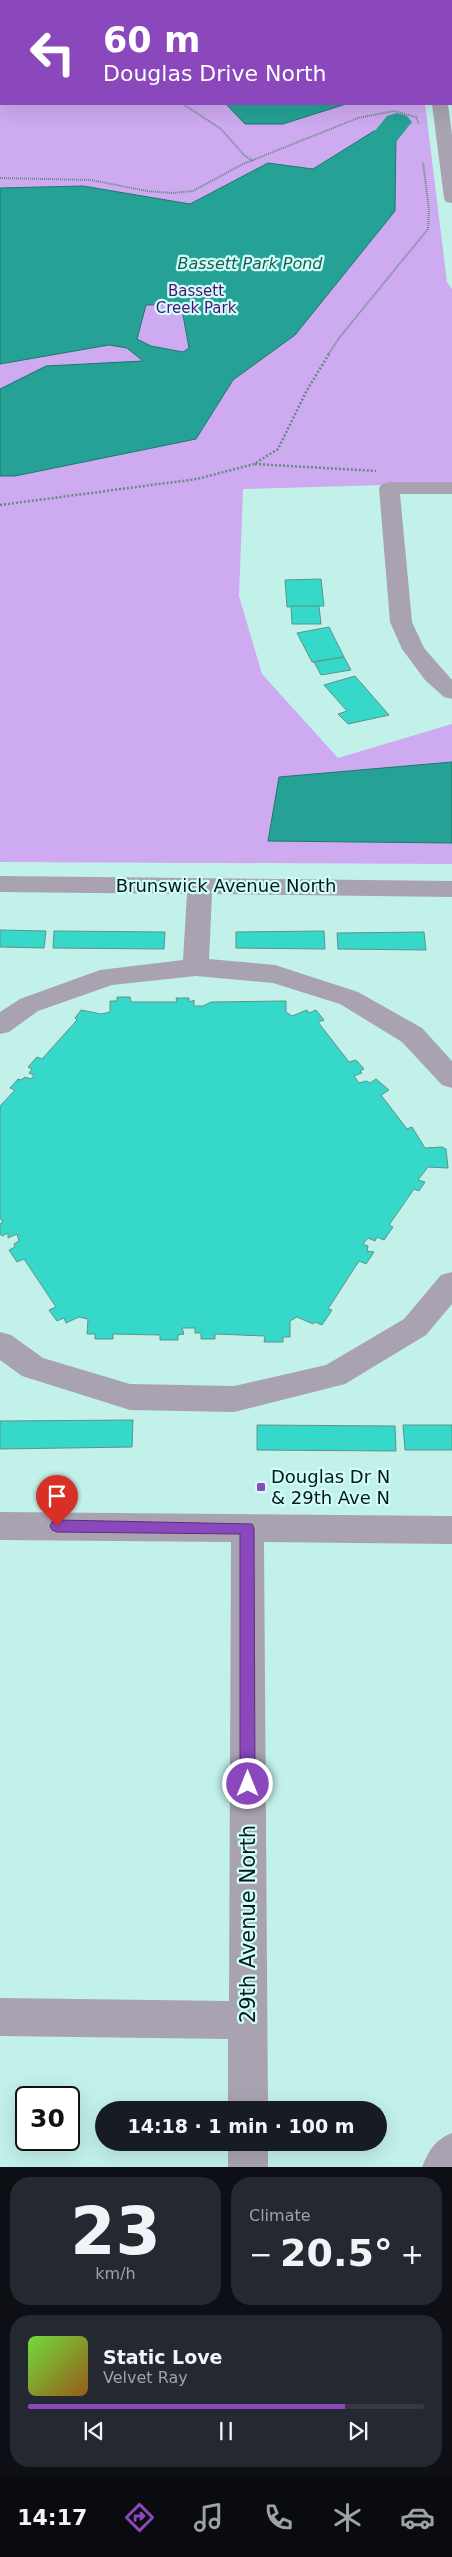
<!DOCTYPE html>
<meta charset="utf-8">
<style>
body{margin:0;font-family:"DejaVu Sans",sans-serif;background:#242831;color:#f1f3f6;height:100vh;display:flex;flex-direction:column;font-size:19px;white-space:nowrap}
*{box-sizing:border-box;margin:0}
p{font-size:16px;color:#9ea1a6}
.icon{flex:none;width:28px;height:28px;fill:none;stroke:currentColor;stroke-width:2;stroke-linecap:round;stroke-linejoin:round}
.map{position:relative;height:2167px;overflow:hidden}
.sheet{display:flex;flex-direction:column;gap:10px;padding:10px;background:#0d0f14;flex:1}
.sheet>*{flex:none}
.guide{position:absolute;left:0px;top:0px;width:452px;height:105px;box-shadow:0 5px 20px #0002;background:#8b48bd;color:#fff;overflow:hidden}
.speed{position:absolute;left:15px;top:2086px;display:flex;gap:10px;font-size:25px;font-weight:700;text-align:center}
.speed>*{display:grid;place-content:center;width:65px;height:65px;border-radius:50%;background:#171b24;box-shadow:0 5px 20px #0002;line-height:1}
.speed .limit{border:2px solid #111;border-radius:8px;background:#fff;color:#111}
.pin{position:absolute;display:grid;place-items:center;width:42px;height:42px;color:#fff;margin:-51px -21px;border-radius:50% 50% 50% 0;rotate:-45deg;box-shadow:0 0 5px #0007}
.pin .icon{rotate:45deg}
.me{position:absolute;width:55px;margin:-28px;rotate:0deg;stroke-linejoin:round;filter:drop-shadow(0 0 4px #0008)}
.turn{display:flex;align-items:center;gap:18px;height:105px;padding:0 20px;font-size:22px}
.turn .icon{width:65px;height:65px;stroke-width:2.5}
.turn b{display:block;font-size:35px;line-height:42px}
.big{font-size:38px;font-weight:700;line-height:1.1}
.sheet .card{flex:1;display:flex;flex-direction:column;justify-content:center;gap:8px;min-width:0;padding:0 18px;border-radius:20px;background:#242831}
.sheet .dial{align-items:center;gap:0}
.dial b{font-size:65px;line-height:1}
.song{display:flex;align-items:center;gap:15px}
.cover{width:60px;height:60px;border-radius:8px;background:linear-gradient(135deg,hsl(100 70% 55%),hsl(30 70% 35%))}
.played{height:5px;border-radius:2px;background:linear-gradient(90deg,#8b48bd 80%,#363941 80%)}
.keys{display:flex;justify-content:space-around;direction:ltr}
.heat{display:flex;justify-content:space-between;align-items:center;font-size:28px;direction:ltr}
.sheet .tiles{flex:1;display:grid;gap:10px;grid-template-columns:1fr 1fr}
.card:last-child{grid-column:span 2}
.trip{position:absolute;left:95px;top:2101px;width:292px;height:50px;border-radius:25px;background:#171b24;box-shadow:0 5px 20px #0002;font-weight:700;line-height:50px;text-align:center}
.dock{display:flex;height:80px;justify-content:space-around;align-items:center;background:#090b0e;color:#9ea1a6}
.dock .icon{width:35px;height:35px}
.dock .on{color:#8b48bd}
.dock b{font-size:22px;color:#f1f3f6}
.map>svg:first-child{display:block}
</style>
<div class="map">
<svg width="452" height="2167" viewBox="0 0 452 2167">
<rect width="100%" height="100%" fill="#c2f1ea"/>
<polygon fill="#ceaaf0" points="0,0 413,0 1,1 1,104 425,104 447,282 452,289 452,483 243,489 239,596 262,674 338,758 452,724 452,864 0,862"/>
<g fill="#26a195" stroke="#1d786f" fill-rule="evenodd">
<polygon points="226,104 346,104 283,124 245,124"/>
<path d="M 374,131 L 396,133 L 395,211 L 295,335 L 233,380 L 196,439 L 15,476 L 0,476 L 0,389 L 46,366 L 143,361 L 127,348 L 109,345 L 0,364 L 0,188 L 83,186 L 190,204 L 268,163 L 313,169 ZM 181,304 L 189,348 L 183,352 L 151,346 L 137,339 L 146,305 Z"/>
<polygon points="452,762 452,843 268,841 279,777"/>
</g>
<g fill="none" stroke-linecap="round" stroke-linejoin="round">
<polygon fill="#26a195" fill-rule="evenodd" points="397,113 407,116 412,122 407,128 357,192 346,195 335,192 331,186 335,180 387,116"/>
</g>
<g fill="#35d8c9" stroke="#64908a">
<polygon points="321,579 324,606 287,607 285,580"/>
<polygon points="291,606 319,606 321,624 292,624"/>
<polygon points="329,627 344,657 312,662 297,633"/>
<polygon points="344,657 351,670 321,675 314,662"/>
<polygon points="355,676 389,715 348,724 338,714 347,711 324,685"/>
<polygon points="0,930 46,931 44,948 0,947"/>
<polygon points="54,931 165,932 164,949 53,948"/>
<polygon points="324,931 325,949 236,948 236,932"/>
<polygon points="424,932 426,950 338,949 337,933"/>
<polygon points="117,997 130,997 131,1002 177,1002 176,998 189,998 189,1002 194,1000 194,1006 203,1006 211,1002 286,1001 286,1012 292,1016 307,1010 309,1013 316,1010 324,1020 318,1022 349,1062 356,1060 364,1069 360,1071 362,1073 354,1076 359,1083 366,1081 370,1083 376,1079 389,1090 381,1095 407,1129 412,1127 425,1148 442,1147 446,1149 448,1168 428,1167 418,1180 425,1182 419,1191 414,1189 389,1225 393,1227 384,1240 377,1237 375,1241 368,1238 363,1244 368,1246 367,1251 374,1252 366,1264 359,1261 328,1309 332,1310 322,1325 315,1322 313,1324 297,1317 290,1321 290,1337 283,1337 283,1342 264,1342 265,1336 215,1334 215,1339 201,1339 201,1333 195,1333 195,1328 182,1328 184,1334 178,1335 178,1340 160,1340 160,1335 113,1334 113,1339 95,1339 95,1334 87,1334 88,1319 79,1317 66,1323 64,1318 57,1321 49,1310 56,1307 24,1259 17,1262 9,1250 15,1247 14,1244 19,1241 17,1234 8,1238 8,1233 2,1236 0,1234 0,1224 3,1222 0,1218 0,1106 15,1090 10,1088 18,1079 21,1080 25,1077 31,1079 34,1075 29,1073 32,1069 28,1067 37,1057 42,1059 77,1020 75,1018 81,1010 101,1014 110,1012 110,1001 117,1001"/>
<polygon points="133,1420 132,1447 0,1449 0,1421"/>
<polygon points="257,1425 395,1426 396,1451 257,1450"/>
<polygon points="403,1425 452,1425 452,1450 405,1450"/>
</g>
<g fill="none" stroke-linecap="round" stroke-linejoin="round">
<g stroke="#678883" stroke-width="2" stroke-dasharray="1 1" stroke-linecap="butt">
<polyline points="183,104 221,129 245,156 253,161"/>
<polyline points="0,178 91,180 147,191 172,193 193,191 243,164 358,118 394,111 416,117 419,124"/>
<polyline points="328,355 339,338 428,229 429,210 423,162"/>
</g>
<g stroke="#678883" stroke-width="2.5" stroke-dasharray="2 2" stroke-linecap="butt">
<polyline points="255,464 376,471"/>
<polyline points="0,505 197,479 254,464 278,449 307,390 329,354"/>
</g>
<g fill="#a9a2b0" fill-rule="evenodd">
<polygon points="432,104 448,104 452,135 452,203 446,202 444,198"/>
<polygon points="389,482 452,482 452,494 400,494 412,622 424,648 452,680 452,699 444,697 425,680 402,649 390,622 379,488 382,484"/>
<polygon points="0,876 452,881 452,897 212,894 209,959 275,965 358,992 422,1028 452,1061 452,1088 442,1085 402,1042 340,1004 273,983 196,976 112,985 38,1011 9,1032 0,1034 0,1012 20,999 100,970 183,960 187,894 0,892"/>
<polygon points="452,1272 452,1304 426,1335 345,1384 234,1412 130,1410 22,1376 0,1360 0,1332 11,1335 43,1358 130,1384 234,1386 326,1365 404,1319 441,1275"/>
<polygon points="0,1512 452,1516 452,1544 264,1542 268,2110 228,2110 228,2039 0,2036 0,1998 229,2001 231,1542 0,1540"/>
<path d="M 452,2133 L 452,2167 L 422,2167 C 429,2150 435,2140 452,2133 Z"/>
<rect x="228" y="2142" width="40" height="25"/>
</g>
</g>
<polygon fill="#8b48bd" stroke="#5a2f7b" points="57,1520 252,1524 254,1528 255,1784 253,1789 248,1791 242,1789 240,1784 240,1534 57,1532 52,1530 50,1526 52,1522"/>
<rect fill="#8b48bd" stroke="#cffef8" stroke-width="2" x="256" y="1482" width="10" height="10" rx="2.5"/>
<g text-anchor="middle" stroke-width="4.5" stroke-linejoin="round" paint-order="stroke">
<g font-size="15" fill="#500f76" stroke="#cffef8">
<text x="196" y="296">Bassett<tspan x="196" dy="17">Creek Park</tspan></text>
</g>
<g font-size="16" font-style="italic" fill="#1b5b54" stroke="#cffef8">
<text x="250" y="269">Bassett Park Pond</text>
</g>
<g font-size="18" fill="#071917" stroke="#cffef8">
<text x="226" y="892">Brunswick Avenue North</text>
</g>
<g font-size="18" fill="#071917" stroke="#cffef8" text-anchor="start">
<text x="271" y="1483">Douglas Dr N<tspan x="271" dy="21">&amp; 29th Ave N</tspan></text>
</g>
<g font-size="21" fill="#071917" stroke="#cffef8">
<text transform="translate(248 1924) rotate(-90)" y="7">29th Avenue North</text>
</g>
</g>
</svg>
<div class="speed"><div class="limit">30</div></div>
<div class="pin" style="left:57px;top:1526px;background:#d93025"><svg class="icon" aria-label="arrive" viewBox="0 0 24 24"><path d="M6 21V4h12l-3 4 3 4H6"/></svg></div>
<svg class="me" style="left:248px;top:1784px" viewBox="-20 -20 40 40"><circle r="17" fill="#8b48bd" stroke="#fff" stroke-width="3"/><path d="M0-11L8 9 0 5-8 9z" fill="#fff"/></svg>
<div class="trip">14:18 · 1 min · 100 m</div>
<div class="guide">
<div class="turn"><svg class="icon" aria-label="left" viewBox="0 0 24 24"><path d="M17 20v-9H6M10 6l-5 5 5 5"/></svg><div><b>60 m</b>Douglas Drive North</div></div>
</div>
</div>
<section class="sheet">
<div class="tiles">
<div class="card dial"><b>23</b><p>km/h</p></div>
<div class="card"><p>Climate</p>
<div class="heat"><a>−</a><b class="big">20.5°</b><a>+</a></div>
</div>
<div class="card">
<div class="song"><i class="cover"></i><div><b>Static Love</b><p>Velvet Ray</p></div></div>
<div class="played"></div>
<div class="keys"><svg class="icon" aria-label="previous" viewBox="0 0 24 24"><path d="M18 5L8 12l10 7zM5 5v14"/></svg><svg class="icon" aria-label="pause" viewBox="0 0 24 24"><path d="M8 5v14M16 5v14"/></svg><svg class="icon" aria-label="next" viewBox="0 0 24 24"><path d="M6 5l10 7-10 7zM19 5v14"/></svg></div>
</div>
</div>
</section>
<nav class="dock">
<b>14:17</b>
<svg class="icon on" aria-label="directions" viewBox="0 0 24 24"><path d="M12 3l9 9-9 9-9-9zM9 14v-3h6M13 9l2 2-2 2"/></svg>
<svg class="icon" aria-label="music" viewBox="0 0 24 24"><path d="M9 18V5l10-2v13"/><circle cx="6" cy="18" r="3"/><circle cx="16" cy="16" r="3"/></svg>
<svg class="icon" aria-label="phone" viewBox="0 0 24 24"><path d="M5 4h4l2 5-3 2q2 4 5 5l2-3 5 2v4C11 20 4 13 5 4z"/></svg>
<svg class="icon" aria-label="climate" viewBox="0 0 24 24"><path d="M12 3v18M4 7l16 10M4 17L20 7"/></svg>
<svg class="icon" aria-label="car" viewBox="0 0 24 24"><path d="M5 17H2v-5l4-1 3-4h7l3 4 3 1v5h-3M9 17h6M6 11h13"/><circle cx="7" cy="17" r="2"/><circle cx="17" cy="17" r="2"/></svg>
</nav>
